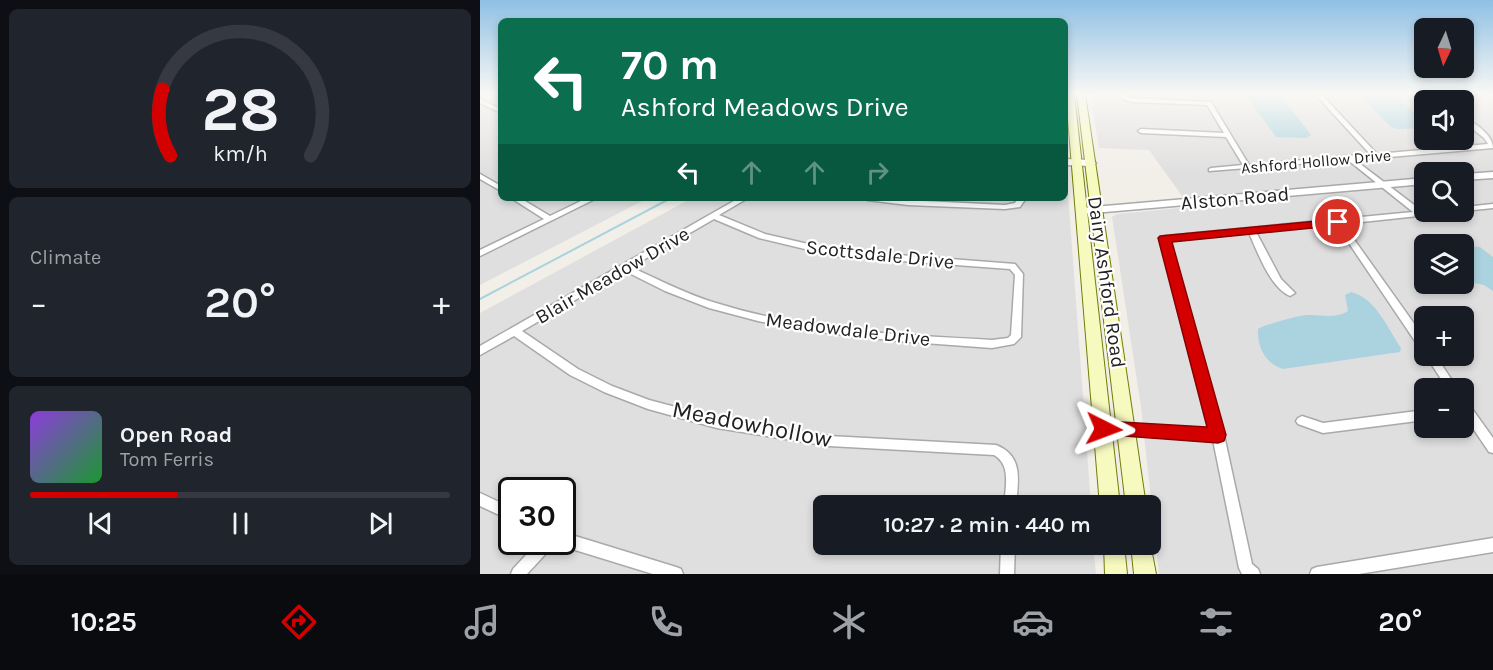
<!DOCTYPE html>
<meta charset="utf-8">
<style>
body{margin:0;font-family:Karla,sans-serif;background:#20242c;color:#f1f3f6;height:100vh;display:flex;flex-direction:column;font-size:22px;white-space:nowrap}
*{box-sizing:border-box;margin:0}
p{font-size:20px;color:#9ea1a6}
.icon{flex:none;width:33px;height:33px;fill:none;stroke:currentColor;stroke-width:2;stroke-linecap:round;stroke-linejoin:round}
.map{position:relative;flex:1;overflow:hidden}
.details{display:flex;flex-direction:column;gap:9px;padding:9px;background:#0d0f14;width:480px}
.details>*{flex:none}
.hud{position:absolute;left:18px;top:18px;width:570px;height:183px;border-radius:9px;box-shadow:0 3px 9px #0003;background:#0b6e4f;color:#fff;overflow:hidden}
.needle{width:39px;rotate:184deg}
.controls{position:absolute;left:934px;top:18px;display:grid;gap:12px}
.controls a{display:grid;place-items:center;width:60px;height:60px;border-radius:9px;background:#171b24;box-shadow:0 3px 9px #0003;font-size:30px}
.speed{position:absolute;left:18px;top:477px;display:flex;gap:12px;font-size:30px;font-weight:700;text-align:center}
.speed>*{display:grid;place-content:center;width:78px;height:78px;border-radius:50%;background:#171b24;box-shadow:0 3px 9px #0003;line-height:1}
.speed .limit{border:3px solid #111;border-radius:9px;background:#fff;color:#111}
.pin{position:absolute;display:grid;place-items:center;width:51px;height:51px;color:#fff;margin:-26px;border:3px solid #fff;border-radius:50%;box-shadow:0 2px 6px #0007}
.me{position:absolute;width:66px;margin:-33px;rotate:93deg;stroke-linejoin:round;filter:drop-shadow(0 0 4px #0008)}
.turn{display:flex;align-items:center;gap:21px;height:126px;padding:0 24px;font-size:27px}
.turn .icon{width:78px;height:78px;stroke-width:2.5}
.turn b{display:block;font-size:42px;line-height:51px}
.lanes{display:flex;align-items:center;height:57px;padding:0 24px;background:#0003;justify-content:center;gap:30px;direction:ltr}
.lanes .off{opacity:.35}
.big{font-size:45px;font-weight:600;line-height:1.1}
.details .tile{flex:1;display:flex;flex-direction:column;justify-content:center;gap:9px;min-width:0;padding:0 21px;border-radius:9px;background:#20242c}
.details .dial{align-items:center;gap:0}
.dial svg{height:156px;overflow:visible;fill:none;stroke:#363941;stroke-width:7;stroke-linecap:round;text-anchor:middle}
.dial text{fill:#f1f3f6;stroke:none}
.song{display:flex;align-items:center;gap:18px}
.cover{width:72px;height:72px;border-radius:9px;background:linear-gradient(135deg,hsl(270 70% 55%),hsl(130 70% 35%))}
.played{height:6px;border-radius:3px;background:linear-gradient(90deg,#d40000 35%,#363941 35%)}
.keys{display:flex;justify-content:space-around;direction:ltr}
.heat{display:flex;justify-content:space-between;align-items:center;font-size:33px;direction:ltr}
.trip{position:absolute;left:333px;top:495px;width:348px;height:60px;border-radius:9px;background:#171b24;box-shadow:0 3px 9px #0003;font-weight:600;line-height:60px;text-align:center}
.menu{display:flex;height:96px;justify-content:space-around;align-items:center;background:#090b0e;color:#9ea1a6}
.menu .icon{width:42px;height:42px}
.menu .selected{color:#d40000}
.menu b{font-size:27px;color:#f1f3f6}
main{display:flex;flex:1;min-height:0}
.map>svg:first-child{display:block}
</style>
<main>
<section class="details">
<div class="tile dial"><svg viewBox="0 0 100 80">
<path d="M14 69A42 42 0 1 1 86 69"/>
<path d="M14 69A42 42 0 0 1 10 35" stroke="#d40000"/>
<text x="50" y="56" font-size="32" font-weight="700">28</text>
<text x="50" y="72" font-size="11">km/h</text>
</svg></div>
<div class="tile"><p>Climate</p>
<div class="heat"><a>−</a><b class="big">20°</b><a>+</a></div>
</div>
<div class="tile">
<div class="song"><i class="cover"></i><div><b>Open Road</b><p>Tom Ferris</p></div></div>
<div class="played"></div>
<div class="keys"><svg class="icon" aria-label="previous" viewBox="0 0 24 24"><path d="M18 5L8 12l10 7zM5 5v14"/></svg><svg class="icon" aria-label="pause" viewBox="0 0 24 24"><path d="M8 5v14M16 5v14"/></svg><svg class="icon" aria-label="next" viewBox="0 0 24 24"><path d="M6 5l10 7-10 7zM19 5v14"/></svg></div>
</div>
</section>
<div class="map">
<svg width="1013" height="574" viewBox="0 0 1013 574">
<rect width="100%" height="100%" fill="#f2efe9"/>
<g fill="#e0dfdf" fill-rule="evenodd">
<polygon points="0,94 21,94 21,198 168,198 0,285"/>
<path d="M 610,94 L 1013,94 L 1013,574 L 679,574 L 661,407 L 632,217 L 637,214 L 710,207 L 669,150 L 619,148 ZM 945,100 L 984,100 L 984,140 L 945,140 ZM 945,172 L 984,172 L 984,212 L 945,212 ZM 945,244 L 984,244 L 984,284 L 945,284 ZM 945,316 L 984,316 L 984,356 L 945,356 ZM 945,388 L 984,388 L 984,428 L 945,428 Z"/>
<path d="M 586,166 L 611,505 L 344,506 L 344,544 L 613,545 L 616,574 L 0,574 L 0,313 L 212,198 L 585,198 ZM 32,490 L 82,490 L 82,542 L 32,542 Z"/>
</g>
<g fill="#aad3df">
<polygon points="765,94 800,94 831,135 826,138 796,137"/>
<polygon points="878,94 913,94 945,122 945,128 919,129 911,127"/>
<polygon points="984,246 1000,247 1013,257 1013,291 1004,285 984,281"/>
<path d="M 871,292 C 896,298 908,329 921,348 L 920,352 L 803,369 C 785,364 777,346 778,329 C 782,326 813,317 820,316 C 837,312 852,321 868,311 L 865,295 Z"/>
</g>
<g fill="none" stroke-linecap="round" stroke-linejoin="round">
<polyline stroke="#aad3df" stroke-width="2" points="0,299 191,198"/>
<g stroke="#a9a9a9" stroke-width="3">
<g id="minor">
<path d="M 641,94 L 647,94 L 648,97 L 652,98 L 731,102 L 769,165 L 890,154 L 835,94 L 841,94 L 897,154 L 1008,144 L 1004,138 L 984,122 L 984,117 C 995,123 1013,135 1013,148 L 875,160 L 942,211 L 961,212 L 957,214 L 863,224 L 945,339 L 945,351 L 941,350 L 856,224 L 776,232 L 801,279 L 815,293 L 810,296 C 790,287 778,253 769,233 L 690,241 L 744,435 L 772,564 L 778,569 L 780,574 L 762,574 L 759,568 L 733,440 L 624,434 L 620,433 L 618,429 L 620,425 L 624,424 L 731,430 L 681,239 L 685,236 L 933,212 L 868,160 L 729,171 L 729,169 L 731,168 L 763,165 L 746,137 L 661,133 L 658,131 L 661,129 L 744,133 L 727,105 L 652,102 L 643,99 Z"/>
<polygon points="949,94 955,94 964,100 958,100"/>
<polygon points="0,99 21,109 21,113 0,103"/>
<polygon points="0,174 21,186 21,191 0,179"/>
<polygon points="31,198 40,198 70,216 107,198 117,198 0,256 0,250 64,219"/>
<path d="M 259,198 L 268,198 L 239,215 L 285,234 L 354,250 L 535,264 L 543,274 L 541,337 L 534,344 L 512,348 L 417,341 L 324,330 L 278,321 L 229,308 L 185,291 L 145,271 L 42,331 L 98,369 L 132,386 L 169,400 L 237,418 L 349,436 L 516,445 C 544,456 538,481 536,506 L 524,506 C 525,489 532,465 514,455 L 349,446 L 237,428 L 168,409 L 124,392 L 90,375 L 34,336 L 0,355 L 0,346 ZM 234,219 L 279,238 L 354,256 L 530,269 L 535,275 L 531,335 L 528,338 L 512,340 C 420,335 325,331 236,303 C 206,294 179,280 151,267 Z"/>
<polygon points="383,198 525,205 535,203 538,198 546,198 540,207 525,209 428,205 387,200"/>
<polygon points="1013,204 1013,208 984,211 984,207"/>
<polygon points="946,356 956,356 977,388 967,388"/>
<polygon points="984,401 988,403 1013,438 1013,453 1009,452 984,415"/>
<polygon points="945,410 945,420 843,433 818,424 816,421 818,418 822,416 843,423"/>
<polygon points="0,493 32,508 32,521 0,506"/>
<polygon points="82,532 196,567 201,569 203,574 173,574 82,546 77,544 76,542 82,542"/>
<polygon points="1013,538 1013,552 879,574 830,574 832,569 837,567"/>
<polygon points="58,542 74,542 72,547 47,574 31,574 33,569"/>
<polygon points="521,544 535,544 534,574 520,574"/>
</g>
</g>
<g stroke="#a9a9a9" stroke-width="3">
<g id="tertiary">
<polygon points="585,159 611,160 616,163 611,166 585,165"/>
<polygon points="1013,172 1013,178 984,180 984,174"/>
<polygon points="945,178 945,184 602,214 597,211 602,208"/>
</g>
</g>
<g stroke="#707d05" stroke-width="2">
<g id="secondary">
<polygon points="586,94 594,94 640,506 620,506"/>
<polygon points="597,94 605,94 666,506 646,506"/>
<polygon points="670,543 676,574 654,574 651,544 670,544"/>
<polygon points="624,544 644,544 647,574 625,574"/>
</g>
</g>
<use href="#minor" fill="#fff" fill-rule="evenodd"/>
<use href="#tertiary" fill="#fff" fill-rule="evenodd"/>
<use href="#secondary" fill="#f7fabf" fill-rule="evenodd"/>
</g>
<linearGradient id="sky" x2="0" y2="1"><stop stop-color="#8fc0e4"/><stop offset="0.54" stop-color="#f9f8f5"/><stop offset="1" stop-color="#f9f8f5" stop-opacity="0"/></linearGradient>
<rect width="1013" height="174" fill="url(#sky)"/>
<polygon fill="#d40000" stroke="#8a0000" stroke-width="1.5" points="858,219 864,222 862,225 692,242 746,435 744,441 738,443 618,434 615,429 618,424 624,421 727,427 678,238 680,236"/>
<g text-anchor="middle" stroke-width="4.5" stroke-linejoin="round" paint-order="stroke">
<g font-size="16" fill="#222" stroke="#fff">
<text transform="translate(836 161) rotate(-5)" y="6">Ashford Hollow Drive</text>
</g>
<g font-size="20" fill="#222" stroke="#fff">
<text transform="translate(755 198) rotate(-5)" y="7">Alston Road</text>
<text transform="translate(400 254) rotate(6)" y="7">Scottsdale Drive</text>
<text transform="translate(132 275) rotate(-30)" y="7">Blair Meadow Drive</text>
<text transform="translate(627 282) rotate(82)" y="7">Dairy Ashford Road</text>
<text transform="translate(368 329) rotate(7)" y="7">Meadowdale Drive</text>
</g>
<g font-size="24" fill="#222" stroke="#fff">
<text transform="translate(272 424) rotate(11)" y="8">Meadowhollow</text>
</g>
</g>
</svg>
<div class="controls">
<a><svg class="needle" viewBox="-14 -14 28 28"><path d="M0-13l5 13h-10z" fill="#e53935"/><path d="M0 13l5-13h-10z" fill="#9ea1a6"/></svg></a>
<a><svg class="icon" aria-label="sound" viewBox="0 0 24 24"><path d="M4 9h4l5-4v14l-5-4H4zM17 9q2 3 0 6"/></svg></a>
<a><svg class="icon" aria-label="search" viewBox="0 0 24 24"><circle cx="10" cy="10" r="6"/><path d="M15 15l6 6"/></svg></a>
<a><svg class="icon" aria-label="layers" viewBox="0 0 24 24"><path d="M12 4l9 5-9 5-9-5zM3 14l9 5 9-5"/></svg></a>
<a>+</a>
<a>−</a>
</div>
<div class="speed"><div class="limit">30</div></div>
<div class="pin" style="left:858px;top:222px;background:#d93025"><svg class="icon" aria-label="arrive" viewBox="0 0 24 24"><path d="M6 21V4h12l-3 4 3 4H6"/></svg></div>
<svg class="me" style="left:624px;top:429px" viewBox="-20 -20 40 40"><path d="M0-17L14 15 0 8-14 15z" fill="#d40000" stroke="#fff" stroke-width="4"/></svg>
<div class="trip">10:27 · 2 min · 440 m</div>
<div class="hud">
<div class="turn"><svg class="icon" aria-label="left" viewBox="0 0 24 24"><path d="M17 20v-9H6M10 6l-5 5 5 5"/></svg><div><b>70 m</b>Ashford Meadows Drive</div></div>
<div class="lanes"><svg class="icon" aria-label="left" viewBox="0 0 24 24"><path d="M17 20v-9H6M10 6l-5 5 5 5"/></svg><svg class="icon off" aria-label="ahead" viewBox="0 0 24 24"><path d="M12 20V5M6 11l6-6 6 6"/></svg><svg class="icon off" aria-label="ahead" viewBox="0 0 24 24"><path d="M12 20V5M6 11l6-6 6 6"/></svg><svg class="icon off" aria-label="right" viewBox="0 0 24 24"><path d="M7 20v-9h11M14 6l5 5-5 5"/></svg></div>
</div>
</div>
</main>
<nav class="menu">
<b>10:25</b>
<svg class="icon selected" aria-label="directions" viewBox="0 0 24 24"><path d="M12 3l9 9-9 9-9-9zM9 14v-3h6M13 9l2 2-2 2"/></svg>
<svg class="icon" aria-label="music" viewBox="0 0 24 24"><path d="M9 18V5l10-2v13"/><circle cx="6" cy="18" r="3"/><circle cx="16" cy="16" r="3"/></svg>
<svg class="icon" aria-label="phone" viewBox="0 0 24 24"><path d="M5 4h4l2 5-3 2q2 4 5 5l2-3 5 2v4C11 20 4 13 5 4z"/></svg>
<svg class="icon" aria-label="climate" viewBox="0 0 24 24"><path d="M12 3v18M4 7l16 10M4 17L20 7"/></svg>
<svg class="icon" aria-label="car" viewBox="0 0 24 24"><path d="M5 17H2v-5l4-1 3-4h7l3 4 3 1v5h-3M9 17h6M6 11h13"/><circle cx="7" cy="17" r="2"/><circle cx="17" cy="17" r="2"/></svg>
<svg class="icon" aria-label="filters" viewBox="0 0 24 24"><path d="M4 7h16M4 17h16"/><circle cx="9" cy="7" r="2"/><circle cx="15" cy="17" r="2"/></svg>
<b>20°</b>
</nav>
